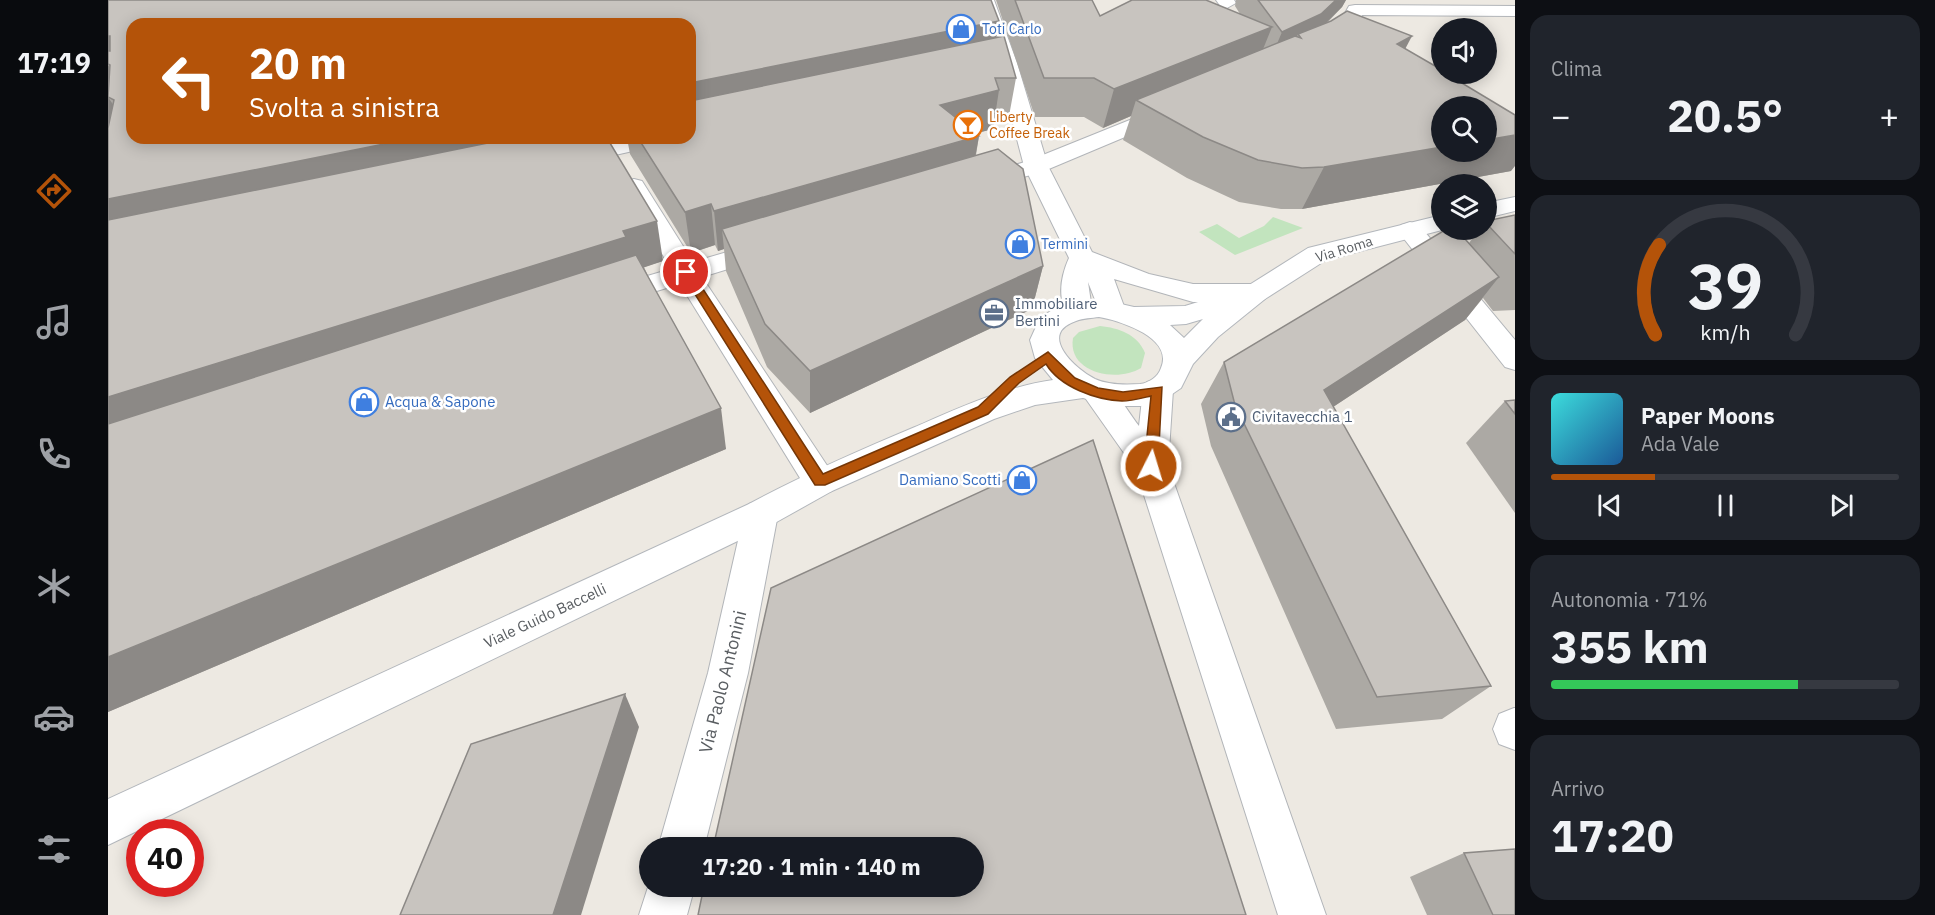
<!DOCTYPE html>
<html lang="it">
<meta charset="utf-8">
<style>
body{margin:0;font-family:"IBM Plex Sans",sans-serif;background:#20242c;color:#f1f3f6;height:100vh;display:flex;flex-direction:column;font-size:22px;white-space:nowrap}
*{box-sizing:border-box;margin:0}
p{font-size:20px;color:#9ea1a6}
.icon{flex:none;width:33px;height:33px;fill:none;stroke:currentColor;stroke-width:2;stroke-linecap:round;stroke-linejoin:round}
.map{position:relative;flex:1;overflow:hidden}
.side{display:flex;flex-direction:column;gap:15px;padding:15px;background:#0d0f14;width:420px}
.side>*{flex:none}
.hud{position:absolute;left:18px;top:18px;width:570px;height:126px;border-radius:18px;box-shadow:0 3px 15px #0003;background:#b45309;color:#fff;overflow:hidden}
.buttons{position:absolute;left:1323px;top:18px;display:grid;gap:12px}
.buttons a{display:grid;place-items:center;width:66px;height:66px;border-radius:50%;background:#171b24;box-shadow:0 3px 15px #0003;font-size:30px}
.speed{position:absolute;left:18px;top:819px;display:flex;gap:12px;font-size:30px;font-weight:700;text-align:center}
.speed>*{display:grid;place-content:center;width:78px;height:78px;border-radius:50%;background:#171b24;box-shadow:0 3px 15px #0003;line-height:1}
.speed .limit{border:9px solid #d22;background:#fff;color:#111}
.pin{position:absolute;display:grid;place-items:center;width:51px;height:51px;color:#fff;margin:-26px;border:3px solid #fff;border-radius:50%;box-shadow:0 2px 6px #0007}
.me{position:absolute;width:66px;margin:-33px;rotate:5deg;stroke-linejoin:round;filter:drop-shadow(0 0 4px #0008)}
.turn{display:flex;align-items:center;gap:21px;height:126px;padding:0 24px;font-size:27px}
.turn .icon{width:78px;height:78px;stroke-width:2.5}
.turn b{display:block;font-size:42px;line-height:51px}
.big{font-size:45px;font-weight:700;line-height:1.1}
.side .widget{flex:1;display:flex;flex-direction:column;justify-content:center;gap:9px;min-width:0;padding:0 21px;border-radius:18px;background:#20242c}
.side .dial{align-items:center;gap:0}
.dial svg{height:156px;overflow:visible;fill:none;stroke:#363941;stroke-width:7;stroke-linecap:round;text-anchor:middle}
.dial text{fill:#f1f3f6;stroke:none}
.song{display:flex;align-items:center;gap:18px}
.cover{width:72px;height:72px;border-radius:9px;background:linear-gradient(135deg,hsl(180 70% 55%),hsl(210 70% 35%))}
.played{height:6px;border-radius:3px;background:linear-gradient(90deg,#b45309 30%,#363941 30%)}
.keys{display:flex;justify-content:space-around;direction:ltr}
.heat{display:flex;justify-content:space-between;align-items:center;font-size:33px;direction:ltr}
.charge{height:9px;border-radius:4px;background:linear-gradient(90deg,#34c759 71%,#363941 0)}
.trip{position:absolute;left:531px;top:837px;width:345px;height:60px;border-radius:30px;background:#171b24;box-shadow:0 3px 15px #0003;font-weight:700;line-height:60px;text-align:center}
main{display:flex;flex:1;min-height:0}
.tab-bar{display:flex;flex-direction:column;width:108px;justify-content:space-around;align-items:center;background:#090b0e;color:#9ea1a6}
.tab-bar .icon{width:42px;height:42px}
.tab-bar .current{color:#b45309}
.tab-bar b{font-size:27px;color:#f1f3f6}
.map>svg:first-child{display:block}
</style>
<main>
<nav class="tab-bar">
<b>17:19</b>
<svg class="icon current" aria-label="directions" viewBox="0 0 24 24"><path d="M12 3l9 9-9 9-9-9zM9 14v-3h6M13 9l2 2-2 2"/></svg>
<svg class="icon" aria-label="music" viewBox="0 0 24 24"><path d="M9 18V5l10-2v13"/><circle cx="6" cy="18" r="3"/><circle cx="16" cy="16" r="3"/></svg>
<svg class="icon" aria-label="phone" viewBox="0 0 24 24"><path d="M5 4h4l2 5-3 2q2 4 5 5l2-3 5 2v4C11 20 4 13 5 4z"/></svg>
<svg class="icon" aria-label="climate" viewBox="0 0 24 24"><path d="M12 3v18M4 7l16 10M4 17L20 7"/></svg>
<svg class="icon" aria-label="car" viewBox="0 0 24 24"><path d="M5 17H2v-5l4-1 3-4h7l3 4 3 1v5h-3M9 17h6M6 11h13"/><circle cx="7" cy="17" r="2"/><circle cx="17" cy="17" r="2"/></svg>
<svg class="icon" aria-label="filters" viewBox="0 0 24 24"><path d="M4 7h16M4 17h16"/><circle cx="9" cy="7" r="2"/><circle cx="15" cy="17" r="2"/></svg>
</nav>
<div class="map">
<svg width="1407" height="915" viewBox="0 0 1407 915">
<rect width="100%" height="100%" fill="#ede9e2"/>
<g fill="#c2e4be">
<polygon points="1165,217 1195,228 1127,255 1091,232 1109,224 1131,238 1156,226"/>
<path d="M 992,326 C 1011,328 1029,334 1037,353 L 1033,368 C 1009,383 959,373 965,338 L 971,332 Z"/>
</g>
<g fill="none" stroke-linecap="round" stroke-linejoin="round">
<g stroke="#b2b5b9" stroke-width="2">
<g id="minor">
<polygon points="1108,0 1126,0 1128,3 1119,8 1113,7"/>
<path d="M 1247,5 L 1407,6 L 1407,16 L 1254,15 C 1246,32 1227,53 1207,48 L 1205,44 L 1232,22 L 1241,6 Z"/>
<polygon points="1059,105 1067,106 1070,111 1067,116 936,171 872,190 864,188 860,183 864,178 920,161"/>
<polygon points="522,138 564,138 561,143 462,165 454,163 451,158 454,153"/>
<polygon points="526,179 534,181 585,262 660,240 669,242 673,248 669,254 594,277 724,473 729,482 724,491 712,495 700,491 572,284 502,305 492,302 488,296 492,290 563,269 514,186 518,181"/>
<polygon points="1302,222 1311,225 1407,340 1407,370 1397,367 1293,235 1289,230 1293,225"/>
<polygon points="653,500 665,504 670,514 640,673 596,848 550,848 600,673 636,514 641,504"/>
<polygon points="1406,708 1407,708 1407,750 1391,744 1385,729 1391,714"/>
<polygon points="542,881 542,886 587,886 579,915 531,915"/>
</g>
</g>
<g stroke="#b2b5b9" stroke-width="2">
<g id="tertiary">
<path d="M 868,0 L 886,0 L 909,63 L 940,166 L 984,252 L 1041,274 L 1085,284 L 1147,284 L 1157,287 L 1161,293 L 1157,299 L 1147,302 L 1085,302 L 1006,279 L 1017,309 L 1013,315 L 1003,318 L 993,315 L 980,282 L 984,310 L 980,316 L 970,319 L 960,316 C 949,298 953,276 961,258 L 916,166 L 889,63 Z"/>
<path d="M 1050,379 L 1061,382 L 1065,390 L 1060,466 L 1218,915 L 1170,915 L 1028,470 L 973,392 L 977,384 C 1003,376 1016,407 1031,426 L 1035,390 L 1039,382 Z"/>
</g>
</g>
<g stroke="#b3b7bc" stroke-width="2">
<g id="secondary">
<polygon points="1407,197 1407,211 1378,218 1378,203"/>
<path d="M 1334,215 L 1334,230 L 1218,260 L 1157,299 L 1110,337 L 1085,364 L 1073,388 L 1057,399 L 1033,406 L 1004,406 L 975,398 L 927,405 L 886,419 L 724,491 L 665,524 L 0,845 L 0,799 L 641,504 C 695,475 750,451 807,427 C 851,408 896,387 945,380 L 927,358 L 922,340 L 932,318 L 949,307 L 991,299 L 1026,307 L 1077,306 L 1126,291 L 1130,292 L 1200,248 ZM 991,317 C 1013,321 1066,338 1053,368 C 1050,377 1041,383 1032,384 C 1018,385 1000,385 987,379 C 967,369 929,334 968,321 C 975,318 984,318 991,317 ZM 1095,319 L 1076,338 L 1062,325 L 1078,324 Z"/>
</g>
</g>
<use href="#minor" fill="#fff" fill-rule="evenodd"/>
<use href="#tertiary" fill="#fff" fill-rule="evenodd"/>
<use href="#secondary" fill="#fff" fill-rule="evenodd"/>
</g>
<g fill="#aca9a4">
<polygon points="0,0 891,21 888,38 908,78 901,116 887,116 885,129 868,133 871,136 868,155 935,266 924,309 702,413 659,367 618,271 616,249 610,251 607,245 583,253 522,154 519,138 582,138 582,24 24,24 555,261 536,267 618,449 0,712"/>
<polygon points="888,0 984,0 992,16 1132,14 1127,6 1128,0 1238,0 1234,7 1219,23 1298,49 1403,171 1194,209 1173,209 1131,202 1079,178 1015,140 1023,116 995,128 976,117 927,117"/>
<polygon points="1407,215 1407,310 1385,311 1375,298 1357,320 1225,407 1383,686 1334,719 1228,729 1103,446 1093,404 1116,362 1361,243 1371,230 1378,230 1378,221"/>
<polygon points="1407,400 1407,513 1358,443 1397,401"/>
<polygon points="1356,853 1407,915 1319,915 1302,877"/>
</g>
<g fill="#8c8986">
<polygon points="1228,0 1238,0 1234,7 1201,40 1193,38 1190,34 1184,48 1163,58 1174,32"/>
<polygon points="891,21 885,58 582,123 582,83"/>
<polygon points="1164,27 1149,64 1028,100 1023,116 995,128 1006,89"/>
<polygon points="0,36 2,36 2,65 0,64"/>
<polygon points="1304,36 1284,74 1289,44"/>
<polygon points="0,65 23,101 6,100 0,97 10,112 0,163"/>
<polygon points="891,90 885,129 827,144 832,105"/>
<polygon points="1407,135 1407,166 1403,171 1194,209 1216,167 1334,147 1334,152 1378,152 1378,140"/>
<polygon points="871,136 864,175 614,229 616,249 610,251 606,211"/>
<polygon points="306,138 486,138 0,230 0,199"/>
<polygon points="603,204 607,245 583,253 577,212"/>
<polygon points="549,221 555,261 0,449 0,397 515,231"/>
<polygon points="935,266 924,309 702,413 702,371"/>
<polygon points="1391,277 1357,320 1187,432 1216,390"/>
<polygon points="613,408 618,449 0,712 0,657"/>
<polygon points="517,694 531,727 473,915 445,915"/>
</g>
<g fill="#c8c4bf" stroke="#8c8986" stroke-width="1.5">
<polygon points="0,0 883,0 891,21 582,83 582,24 24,24 24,138 306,138 0,199 0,128 6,100 0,97 2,65 0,64 0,51 2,51 2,36 0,36"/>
<polygon points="907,0 984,0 992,16 1024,0 1098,0 1164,27 1006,89 986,78 936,78"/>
<polygon points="1150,0 1228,0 1213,14 1174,32"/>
<polygon points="1239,11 1304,36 1289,44 1334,70 1334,74 1339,74 1407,115 1407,135 1378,140 1378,106 1334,106 1334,147 1216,167 1194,168 1150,160 1095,137 1028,100 1187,36 1193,38 1190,34 1223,21"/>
<polygon points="896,36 908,78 887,78 891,90 832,105 871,136 606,211 603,204 577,212 530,138 582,138 582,101"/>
<polygon points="404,138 499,138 549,221 515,231 518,237 0,397 0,220"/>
<polygon points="890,149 915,169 935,266 702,371 657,324 614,229"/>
<polygon points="1407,215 1407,254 1378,223 1378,221"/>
<polygon points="1337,230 1349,230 1391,277 1216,390 1383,686 1269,697 1127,405 1116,362"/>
<polygon points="528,255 613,408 0,657 0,424"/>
<polygon points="1407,400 1407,414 1397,401"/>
<polygon points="985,440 1138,915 590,915 596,886 866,886 866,848 605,848 663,588"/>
<polygon points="517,694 445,915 292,915 363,744"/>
<polygon points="1407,849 1407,915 1385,915 1356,853"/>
</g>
<path fill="#b45309" stroke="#753606" stroke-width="1.5" d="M 578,269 L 584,272 L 715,474 L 870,407 L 902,377 L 940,352 L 967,378 L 990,388 L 1015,392 L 1054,387 L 1050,466 L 1043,472 L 1036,466 L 1043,396 C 1034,398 1023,401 1014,401 C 988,400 952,387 938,364 L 911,383 L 880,414 L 717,485 L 707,485 L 573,272 Z"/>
<defs>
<g id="shop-ring" transform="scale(1.5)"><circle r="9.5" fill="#fff" stroke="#3f7fe0" stroke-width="1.5"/><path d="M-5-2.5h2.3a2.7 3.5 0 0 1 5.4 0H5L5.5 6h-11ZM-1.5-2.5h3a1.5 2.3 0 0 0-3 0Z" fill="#3f7fe0"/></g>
<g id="bar-ring" transform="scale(1.5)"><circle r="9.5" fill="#fff" stroke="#e8710a" stroke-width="1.5"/><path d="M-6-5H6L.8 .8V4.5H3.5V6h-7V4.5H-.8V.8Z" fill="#e8710a"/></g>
<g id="office-ring" transform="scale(1.5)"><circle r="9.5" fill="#fff" stroke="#5c6f8a" stroke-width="1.5"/><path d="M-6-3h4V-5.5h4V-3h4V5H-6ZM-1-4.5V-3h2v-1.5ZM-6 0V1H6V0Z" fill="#5c6f8a"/></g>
<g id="civic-ring" transform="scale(1.5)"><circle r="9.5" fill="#fff" stroke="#5c6f8a" stroke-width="1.5"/><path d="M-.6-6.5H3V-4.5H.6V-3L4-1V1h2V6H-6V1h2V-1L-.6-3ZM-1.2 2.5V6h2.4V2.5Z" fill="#5c6f8a"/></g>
</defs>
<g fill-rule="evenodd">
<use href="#shop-ring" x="853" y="29"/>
<use href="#bar-ring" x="860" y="125"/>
<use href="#shop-ring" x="912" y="244"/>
<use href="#office-ring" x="886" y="313"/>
<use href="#shop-ring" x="256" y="402"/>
<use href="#civic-ring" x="1123" y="417"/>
<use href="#shop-ring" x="914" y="480"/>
</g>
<g text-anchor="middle" stroke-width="5" stroke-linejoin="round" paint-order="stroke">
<g font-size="14" fill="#366cbe" stroke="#fff" text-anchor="start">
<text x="874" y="34">Toti Carlo</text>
<text x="933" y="249">Termini</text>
</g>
<g font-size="14" fill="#c56008" stroke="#fff" text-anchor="start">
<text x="881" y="122">Liberty<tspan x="881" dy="16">Coffee Break</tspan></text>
</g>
<g font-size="14" fill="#5a5e62" stroke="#fff">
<text transform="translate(1236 249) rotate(-17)" y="5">Via Roma</text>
</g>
<g font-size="15" fill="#4e5e75" stroke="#fff" text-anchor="start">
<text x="907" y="309">Immobiliare<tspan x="907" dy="17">Bertini</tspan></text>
<text x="1144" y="422">Civitavecchia 1</text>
</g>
<g font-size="15" fill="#366cbe" stroke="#fff" text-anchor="start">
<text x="277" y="407">Acqua &amp; Sapone</text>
<text x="893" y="485" text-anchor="end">Damiano Scotti</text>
</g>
<g font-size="15" fill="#5a5e62" stroke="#fff">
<text transform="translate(437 616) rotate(-25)" y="5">Viale Guido Baccelli</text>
</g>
<g font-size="18" fill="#5a5e62" stroke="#fff">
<text transform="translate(615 682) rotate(-76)" y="6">Via Paolo Antonini</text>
</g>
</g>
</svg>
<div class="buttons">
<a><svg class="icon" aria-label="sound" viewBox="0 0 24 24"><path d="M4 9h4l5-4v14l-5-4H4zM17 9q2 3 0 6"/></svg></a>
<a><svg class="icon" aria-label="search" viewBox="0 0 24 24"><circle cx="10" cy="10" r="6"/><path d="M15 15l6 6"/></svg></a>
<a><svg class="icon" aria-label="layers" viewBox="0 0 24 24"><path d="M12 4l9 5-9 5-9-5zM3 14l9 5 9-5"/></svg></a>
</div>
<div class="speed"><div class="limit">40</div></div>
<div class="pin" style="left:578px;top:272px;background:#d93025"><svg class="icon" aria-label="arrive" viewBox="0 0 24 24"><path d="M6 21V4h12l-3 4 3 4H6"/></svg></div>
<svg class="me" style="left:1043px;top:466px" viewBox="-20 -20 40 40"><circle r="17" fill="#b45309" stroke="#fff" stroke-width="3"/><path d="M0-11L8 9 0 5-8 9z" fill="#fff"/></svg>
<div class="trip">17:20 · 1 min · 140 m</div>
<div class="hud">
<div class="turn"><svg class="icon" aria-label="left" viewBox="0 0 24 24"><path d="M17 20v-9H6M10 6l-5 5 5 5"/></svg><div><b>20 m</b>Svolta a sinistra</div></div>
</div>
</div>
<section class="side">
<div class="widget"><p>Clima</p>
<div class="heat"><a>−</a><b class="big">20.5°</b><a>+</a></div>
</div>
<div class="widget dial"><svg viewBox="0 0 100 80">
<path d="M14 69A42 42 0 1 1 86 69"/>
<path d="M14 69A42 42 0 0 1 16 23" stroke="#b45309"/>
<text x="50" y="56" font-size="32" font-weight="700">39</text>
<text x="50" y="72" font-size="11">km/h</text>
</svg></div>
<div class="widget">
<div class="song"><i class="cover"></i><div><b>Paper Moons</b><p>Ada Vale</p></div></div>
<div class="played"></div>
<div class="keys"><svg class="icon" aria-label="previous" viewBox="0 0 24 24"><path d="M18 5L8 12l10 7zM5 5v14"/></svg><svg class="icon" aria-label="pause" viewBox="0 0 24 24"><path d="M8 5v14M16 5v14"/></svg><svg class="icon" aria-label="next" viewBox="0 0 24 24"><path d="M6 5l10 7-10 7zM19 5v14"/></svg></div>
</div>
<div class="widget"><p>Autonomia · 71%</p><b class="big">355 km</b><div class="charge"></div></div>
<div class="widget"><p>Arrivo</p><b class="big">17:20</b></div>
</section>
</main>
